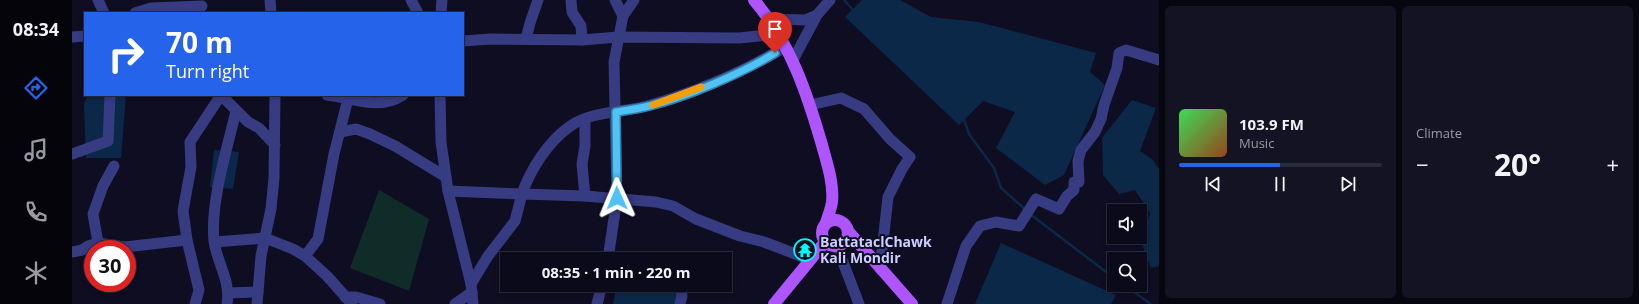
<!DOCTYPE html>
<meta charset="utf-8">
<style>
body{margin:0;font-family:"Open Sans",sans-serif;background:#131323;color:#f1f3f6;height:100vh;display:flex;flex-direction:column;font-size:15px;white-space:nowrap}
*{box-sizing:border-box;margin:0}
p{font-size:13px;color:#999aa2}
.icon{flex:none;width:22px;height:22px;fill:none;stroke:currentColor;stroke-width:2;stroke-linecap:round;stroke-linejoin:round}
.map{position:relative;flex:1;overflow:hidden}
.panel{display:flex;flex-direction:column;gap:6px;padding:6px;background:#06060e;width:480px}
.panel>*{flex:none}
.hud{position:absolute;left:12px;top:12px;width:380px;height:84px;border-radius:0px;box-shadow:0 2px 6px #0003,0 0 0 1px #2a2b39;background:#2563eb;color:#fff;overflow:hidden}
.fabs{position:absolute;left:1035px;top:204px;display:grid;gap:8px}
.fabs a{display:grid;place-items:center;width:40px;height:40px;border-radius:0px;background:#0a0a1a;box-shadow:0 2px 6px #0003,0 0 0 1px #2a2b39;font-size:20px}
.speed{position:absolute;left:12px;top:240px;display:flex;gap:8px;font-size:20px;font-weight:700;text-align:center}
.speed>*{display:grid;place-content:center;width:52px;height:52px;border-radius:50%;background:#0a0a1a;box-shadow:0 2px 6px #0003,0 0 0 1px #2a2b39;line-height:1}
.speed .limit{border:6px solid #d22;background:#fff;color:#111}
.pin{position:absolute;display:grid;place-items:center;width:34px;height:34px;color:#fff;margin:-41px -17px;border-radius:50% 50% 50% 0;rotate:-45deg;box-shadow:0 0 4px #0007}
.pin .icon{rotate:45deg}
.me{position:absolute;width:44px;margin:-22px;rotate:359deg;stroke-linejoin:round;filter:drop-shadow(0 0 3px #0008)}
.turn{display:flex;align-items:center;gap:14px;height:84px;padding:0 16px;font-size:18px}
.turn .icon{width:52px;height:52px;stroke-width:2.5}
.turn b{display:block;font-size:28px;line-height:34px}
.big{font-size:30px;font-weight:700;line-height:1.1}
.panel .card{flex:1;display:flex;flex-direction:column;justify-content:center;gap:6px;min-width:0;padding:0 14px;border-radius:6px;background:#131323}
.song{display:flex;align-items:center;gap:12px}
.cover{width:48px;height:48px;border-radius:6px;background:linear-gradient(135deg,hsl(130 70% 55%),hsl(20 70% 35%))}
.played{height:4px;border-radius:2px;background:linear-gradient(90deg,#2563eb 50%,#2a2b39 50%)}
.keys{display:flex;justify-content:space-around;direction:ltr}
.heat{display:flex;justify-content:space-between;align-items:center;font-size:22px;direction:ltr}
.panel .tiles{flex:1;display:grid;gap:6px;grid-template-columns:repeat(2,1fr)}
.trip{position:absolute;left:428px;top:252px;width:232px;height:40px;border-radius:0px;background:#0a0a1a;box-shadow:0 2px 6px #0003,0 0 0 1px #2a2b39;font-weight:700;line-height:40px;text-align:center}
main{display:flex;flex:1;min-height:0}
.tab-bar{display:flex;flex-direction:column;width:72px;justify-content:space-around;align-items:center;background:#04040a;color:#999aa2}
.tab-bar .icon{width:28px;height:28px}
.tab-bar .on{color:#2563eb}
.tab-bar b{font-size:18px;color:#f1f3f6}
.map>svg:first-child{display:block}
</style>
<main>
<nav class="tab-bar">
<b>08:34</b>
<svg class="icon on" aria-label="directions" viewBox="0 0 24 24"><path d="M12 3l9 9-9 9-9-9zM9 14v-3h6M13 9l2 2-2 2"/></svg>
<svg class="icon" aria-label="music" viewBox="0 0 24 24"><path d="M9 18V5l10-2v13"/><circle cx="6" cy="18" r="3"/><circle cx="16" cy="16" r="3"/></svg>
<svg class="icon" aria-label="phone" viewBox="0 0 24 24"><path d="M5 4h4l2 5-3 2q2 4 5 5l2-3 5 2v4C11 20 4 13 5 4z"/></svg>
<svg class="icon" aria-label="climate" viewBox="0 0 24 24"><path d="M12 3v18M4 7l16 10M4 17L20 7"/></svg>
</nav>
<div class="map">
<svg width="1087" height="304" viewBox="0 0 1087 304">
<rect width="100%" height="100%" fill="#0e0d22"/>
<polygon fill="#102c28" points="307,190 357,219 337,291 278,268"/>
<g fill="#0b2848">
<polygon points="790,0 828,0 859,17 907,22 1024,53 1018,72 1033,85 992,175 973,185 924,148 943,112 911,101 887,125 773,17"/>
<polygon points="16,95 54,95 49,158 14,158 12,103"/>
<polygon points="1060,100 1084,108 1068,151 1081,160 1087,169 1087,266 1079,268 1070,244 1078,213 1063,190 1047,194 1031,175 1030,138"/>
<polygon points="142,150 167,152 161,189 138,187"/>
<polygon points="929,243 1044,295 1039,304 903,304"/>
<polygon points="545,285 582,285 607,291 603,304 541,304"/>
</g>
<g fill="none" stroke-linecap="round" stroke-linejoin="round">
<g stroke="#0b2848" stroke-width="2.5">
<polyline points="772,0 782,11"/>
<polyline points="891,117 897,134 922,168 929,188 954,210"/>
<polyline points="958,214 1042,278"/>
<polyline points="1052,285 1079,304"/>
</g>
<g stroke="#363b82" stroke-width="11">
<polyline points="26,0 32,13"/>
<polyline points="198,0 199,13"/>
<polyline points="339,0 346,13"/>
<polyline points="499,0 500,12 509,26 510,40"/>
<polyline points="543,0 551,16"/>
<polyline points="63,13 79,8 130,6"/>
<polyline points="369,13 370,0"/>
<polyline points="698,19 733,20 745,15"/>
<polyline points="0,37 13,36"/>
<polyline points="454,39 458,23 466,0"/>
<polyline points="391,41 418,39 510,40 546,37 667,38 705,34"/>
<polyline points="721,60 745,15 758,0"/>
<polyline points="149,95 176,122 187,128 203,145"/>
<path d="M 255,95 C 281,98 306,111 331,95"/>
<polyline points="368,95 369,142 376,191 399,284 401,304"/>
<polyline points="738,105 769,98 792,109 818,139 838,157 830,169 816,197 808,269"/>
<polyline points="513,120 513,146 510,164 513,196"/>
<polyline points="268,132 284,129 298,134 323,146 374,177"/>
<polyline points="0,154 36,141 38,95"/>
<path d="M 376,191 L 450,194 C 458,170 476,142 497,127 C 520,110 553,113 579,105 C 626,91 672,72 713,47"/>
<polyline points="143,242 193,238 221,249 233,256 255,276 280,304"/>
<polyline points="26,243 21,214 31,186 42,166"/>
<polyline points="764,244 787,304"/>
<polyline points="0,252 10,250 16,246 26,243 53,247 115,240"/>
<polyline points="233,256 246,239 262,154 276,99"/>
<polyline points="536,259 545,198 542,62 551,16 562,0"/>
<polyline points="399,284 416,256 443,221 450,194 513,196 584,202 601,206 624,219 668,236 692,242 739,260"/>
<polyline points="596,285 609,289 610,296 608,304"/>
<polyline points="156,293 186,292"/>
<polyline points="273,297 284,297 308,304"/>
<polyline points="123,304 127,290 115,240 111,211 119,167 118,142 149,95"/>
<path d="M 155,304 C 159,281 145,263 142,241 C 138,203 155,149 164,111"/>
<polyline points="185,304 189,256 199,209 202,178 203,95"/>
<polyline points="383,304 400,292"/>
<polyline points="525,304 530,285"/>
<polyline points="875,304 894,246 908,226 924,222 947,226 964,199 987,209 995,196 1002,190 1002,182 1007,182 1006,161 1009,150 1023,132 1029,119 1032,105 1045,68 1047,53 1054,50 1087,60"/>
</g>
<g stroke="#ae55ff" stroke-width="12">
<path d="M 682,0 C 718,42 735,93 750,145 C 755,163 762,184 760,202 C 759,209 756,216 754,223"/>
<circle cx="763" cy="233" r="13"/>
<polyline points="776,231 840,304"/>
<polyline points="702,304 753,242"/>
</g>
</g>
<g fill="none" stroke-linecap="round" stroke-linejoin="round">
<g stroke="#337fa1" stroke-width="10">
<path id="route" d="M 545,198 L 544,112 C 555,110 566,109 577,106 C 615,97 670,73 703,53"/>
</g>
<use href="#route" stroke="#4fc3f7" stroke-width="7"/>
<polyline stroke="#f59e0b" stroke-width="7" points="581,105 629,87"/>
</g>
<defs>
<g id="temple-ring" transform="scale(1.15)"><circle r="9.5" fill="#0e0d22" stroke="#00f9f8" stroke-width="1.5"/><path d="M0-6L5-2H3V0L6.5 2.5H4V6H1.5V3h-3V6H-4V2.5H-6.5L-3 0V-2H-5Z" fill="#00f9f8"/></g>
</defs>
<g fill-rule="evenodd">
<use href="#temple-ring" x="733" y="250"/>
</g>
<g text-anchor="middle" stroke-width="4" stroke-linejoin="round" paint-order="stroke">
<g font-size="14" font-weight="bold" fill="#ceceff" stroke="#0e0d22" text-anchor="start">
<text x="748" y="247">BattataclChawk<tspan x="748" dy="16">Kali Mondir</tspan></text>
</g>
</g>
</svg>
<div class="fabs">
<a><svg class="icon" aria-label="sound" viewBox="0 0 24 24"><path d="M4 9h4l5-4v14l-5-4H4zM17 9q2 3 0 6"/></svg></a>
<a><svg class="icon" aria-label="search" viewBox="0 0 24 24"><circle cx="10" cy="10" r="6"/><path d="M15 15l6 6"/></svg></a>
</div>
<div class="speed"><div class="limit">30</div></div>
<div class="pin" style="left:703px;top:53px;background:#d93025"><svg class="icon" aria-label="arrive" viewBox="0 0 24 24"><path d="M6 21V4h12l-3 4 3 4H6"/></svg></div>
<svg class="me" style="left:545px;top:198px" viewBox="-20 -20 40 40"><path d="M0-17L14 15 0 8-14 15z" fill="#4fc3f7" stroke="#fff" stroke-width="4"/></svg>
<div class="trip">08:35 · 1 min · 220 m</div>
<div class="hud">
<div class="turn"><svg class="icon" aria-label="right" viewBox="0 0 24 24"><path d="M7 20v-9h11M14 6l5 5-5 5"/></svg><div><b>70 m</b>Turn right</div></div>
</div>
</div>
<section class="panel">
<div class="tiles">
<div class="card">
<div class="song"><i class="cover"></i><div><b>103.9 FM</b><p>Music</p></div></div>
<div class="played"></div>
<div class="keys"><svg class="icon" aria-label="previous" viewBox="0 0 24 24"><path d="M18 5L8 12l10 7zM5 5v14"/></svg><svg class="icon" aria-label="pause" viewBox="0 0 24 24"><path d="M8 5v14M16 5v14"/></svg><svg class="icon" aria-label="next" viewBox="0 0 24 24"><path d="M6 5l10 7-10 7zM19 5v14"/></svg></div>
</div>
<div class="card"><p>Climate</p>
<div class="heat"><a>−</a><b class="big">20°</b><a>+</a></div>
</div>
</div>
</section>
</main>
